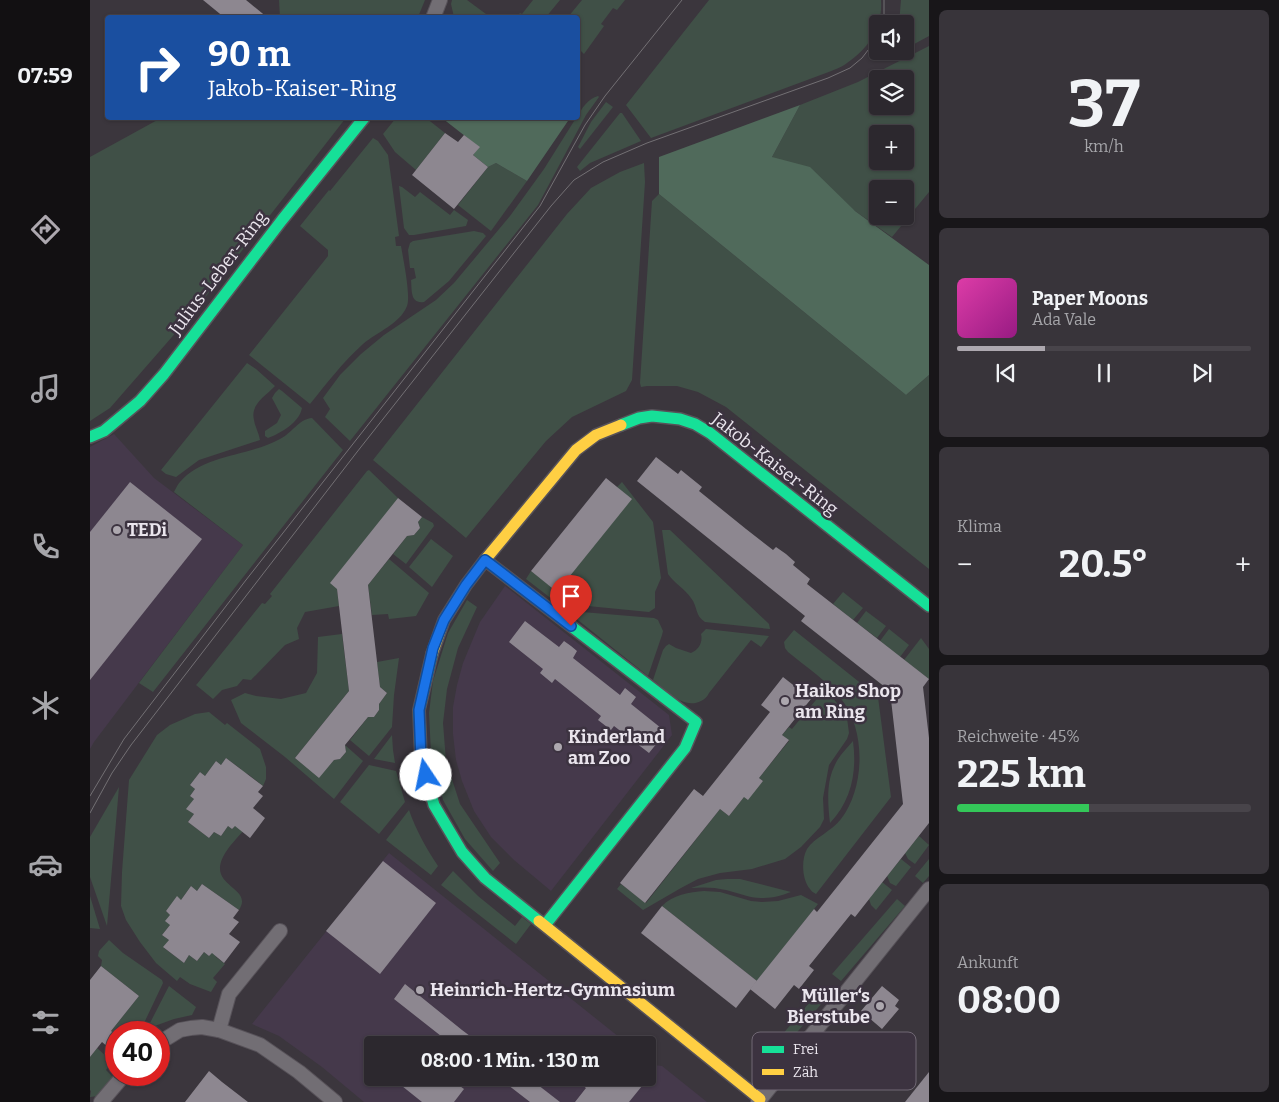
<!DOCTYPE html>
<html lang="de">
<meta charset="utf-8">
<style>
body{margin:0;font-family:Bitter,serif;background:#38343a;color:#f1f3f6;height:100vh;display:flex;flex-direction:column;font-size:19px;white-space:nowrap}
*{box-sizing:border-box;margin:0}
p{font-size:16px;color:#a6a6aa}
.icon{flex:none;width:28px;height:28px;fill:none;stroke:currentColor;stroke-width:2;stroke-linecap:round;stroke-linejoin:round}
.map{position:relative;flex:1;overflow:hidden}
.sheet{display:flex;flex-direction:column;gap:10px;padding:10px;background:#181619;width:350px}
.sheet>*{flex:none}
.hud{position:absolute;left:15px;top:15px;width:475px;height:105px;border-radius:5px;box-shadow:0 1px 4px #0004,0 0 0 1px #48444a;background:#1a4fa0;color:#fff;overflow:hidden}
.controls{position:absolute;left:779px;top:15px;display:grid;gap:10px}
.controls a{display:grid;place-items:center;width:45px;height:45px;border-radius:5px;background:#2c282e;box-shadow:0 1px 4px #0004,0 0 0 1px #48444a;font-size:25px}
.speed{position:absolute;left:15px;top:1021px;display:flex;gap:10px;font-size:25px;font-weight:700;text-align:center}
.speed>*{display:grid;place-content:center;width:65px;height:65px;border-radius:50%;background:#2c282e;box-shadow:0 1px 4px #0004,0 0 0 1px #48444a;line-height:1}
.speed .limit{border:8px solid #d22;background:#fff;color:#111}
.pin{position:absolute;display:grid;place-items:center;width:42px;height:42px;color:#fff;margin:-51px -21px;border-radius:50% 50% 50% 0;rotate:-45deg;box-shadow:0 0 5px #0007}
.pin .icon{rotate:45deg}
.me{position:absolute;width:55px;margin:-28px;rotate:349deg;stroke-linejoin:round;filter:drop-shadow(0 0 4px #0008)}
.turn{display:flex;align-items:center;gap:18px;height:105px;padding:0 20px;font-size:22px}
.turn .icon{width:65px;height:65px;stroke-width:2.5}
.turn b{display:block;font-size:35px;line-height:42px}
.big{font-size:38px;font-weight:700;line-height:1.1}
.sheet .widget{flex:1;display:flex;flex-direction:column;justify-content:center;gap:8px;min-width:0;padding:0 18px;border-radius:8px;background:#38343a}
.sheet .dial{align-items:center;gap:0}
.dial b{font-size:65px;line-height:1}
.song{display:flex;align-items:center;gap:15px}
.cover{width:60px;height:60px;border-radius:8px;background:linear-gradient(135deg,hsl(320 70% 55%),hsl(310 70% 35%))}
.played{height:5px;border-radius:2px;background:linear-gradient(90deg,#ada8af 30%,#48444a 30%)}
.keys{display:flex;justify-content:space-around;direction:ltr}
.heat{display:flex;justify-content:space-between;align-items:center;font-size:28px;direction:ltr}
.charge{height:8px;border-radius:4px;background:linear-gradient(90deg,#34c759 45%,#48444a 0)}
.trip{position:absolute;left:274px;top:1036px;width:292px;height:50px;border-radius:5px;background:#2c282e;box-shadow:0 1px 4px #0004,0 0 0 1px #48444a;font-weight:700;line-height:50px;text-align:center}
main{display:flex;flex:1;min-height:0}
.tab-bar{display:flex;flex-direction:column;width:90px;justify-content:space-around;align-items:center;background:#121012;color:#a6a6aa}
.tab-bar .icon{width:35px;height:35px}
.tab-bar .current{color:#ada8af}
.tab-bar b{font-size:22px;color:#f1f3f6}
.map>svg:first-child{display:block}
</style>
<main>
<nav class="tab-bar">
<b>07:59</b>
<svg class="icon current" aria-label="directions" viewBox="0 0 24 24"><path d="M12 3l9 9-9 9-9-9zM9 14v-3h6M13 9l2 2-2 2"/></svg>
<svg class="icon" aria-label="music" viewBox="0 0 24 24"><path d="M9 18V5l10-2v13"/><circle cx="6" cy="18" r="3"/><circle cx="16" cy="16" r="3"/></svg>
<svg class="icon" aria-label="phone" viewBox="0 0 24 24"><path d="M5 4h4l2 5-3 2q2 4 5 5l2-3 5 2v4C11 20 4 13 5 4z"/></svg>
<svg class="icon" aria-label="climate" viewBox="0 0 24 24"><path d="M12 3v18M4 7l16 10M4 17L20 7"/></svg>
<svg class="icon" aria-label="car" viewBox="0 0 24 24"><path d="M5 17H2v-5l4-1 3-4h7l3 4 3 1v5h-3M9 17h6M6 11h13"/><circle cx="7" cy="17" r="2"/><circle cx="17" cy="17" r="2"/></svg>
<svg class="icon" aria-label="filters" viewBox="0 0 24 24"><path d="M4 7h16M4 17h16"/><circle cx="9" cy="7" r="2"/><circle cx="15" cy="17" r="2"/></svg>
</nav>
<div class="map">
<svg width="839" height="1102" viewBox="0 0 839 1102">
<rect width="100%" height="100%" fill="#3b363d"/>
<g fill="#45394b">
<polygon points="24,434 64,478 153,545 4,742 0,749 0,447"/>
<polygon points="415,586 579,715 582,735 461,891 424,860 401,837 384,811 372,781 366,760 363,734 363,707 367,685 373,663 390,622"/>
<polygon points="299,853 539,1045 282,1045 282,1078 558,1078 558,1060 564,1065 572,1066 617,1102 274,1102 232,1067 189,1036 162,1024"/>
</g>
<g fill="#405047" fill-rule="evenodd">
<polygon points="189,0 335,0 328,17 190,18"/>
<polygon points="362,0 377,0 400,17 364,17 361,4"/>
<polygon points="443,0 470,0 456,17 427,17 430,13 432,14"/>
<polygon points="492,0 535,0 527,10 523,8 511,24 514,26 494,54 488,48 488,18 478,17"/>
<path d="M 619,0 L 791,0 C 793,27 779,48 757,63 C 751,68 743,70 736,73 L 561,138 L 536,105 Z"/>
<polygon points="811,0 839,0 839,36 815,49 815,24 809,24"/>
<path d="M 839,46 L 839,192 L 802,237 L 765,211 L 682,157 L 710,105 L 768,82 ZM 788,79 L 815,79 L 815,106 L 788,106 ZM 788,134 L 815,134 L 815,161 L 788,161 ZM 788,189 L 815,189 L 815,216 L 788,216 Z"/>
<path d="M 508,96 L 509,97 L 496,115 L 448,205 L 260,441 L 235,417 L 240,409 L 233,398 L 250,375 L 271,354 L 294,335 L 346,300 L 364,283 L 420,216 L 454,169 L 486,118 L 488,118 C 490,109 499,98 508,96 Z"/>
<polygon points="516,102 523,107 490,149 488,147 501,122"/>
<polygon points="530,113 532,113 551,141 500,163 490,171 487,167"/>
<polygon points="71,118 253,118 255,119 192,200 102,314 20,408 0,421 0,157"/>
<polygon points="306,118 336,118 355,133 326,170 305,152 293,134"/>
<path d="M 283,138 L 288,141 L 298,155 L 309,236 L 305,237 L 306,246 L 311,246 C 313,258 321,296 317,306 C 310,324 287,332 273,344 C 253,362 237,383 220,404 L 159,355 L 238,256 L 238,250 L 210,226 L 239,190 L 240,191 Z"/>
<polygon points="406,163 437,181 401,231 368,205 398,167"/>
<polygon points="554,163 555,182 542,380 536,391 482,417 456,441 376,538 283,460 477,214 501,188 530,172"/>
<polygon points="309,186 312,187 325,197 330,192 360,215 364,210 378,220 376,226 324,235 319,235 314,228"/>
<polygon points="569,194 816,395 839,375 839,569 636,407 608,392 587,386 557,386 551,387 550,383 562,201"/>
<path d="M 384,231 L 393,233 L 396,236 L 359,281 L 334,302 C 320,304 322,290 321,280 L 326,278 L 324,268 L 320,268 L 318,250 L 320,243 L 323,241 Z"/>
<path d="M 157,363 L 166,369 L 185,386 C 176,396 160,404 164,420 C 165,427 169,433 170,440 L 109,460 L 86,477 L 76,474 L 71,470 Z"/>
<path d="M 189,389 L 192,391 L 212,408 C 209,423 191,433 178,438 L 175,436 L 175,431 L 187,423 L 191,415 L 182,398 L 185,393 Z"/>
<path d="M 222,418 L 253,450 L 63,692 L 49,683 L 153,545 L 84,492 C 86,488 88,484 90,482 C 114,454 160,456 190,439 C 202,433 209,419 222,418 Z"/>
<polygon points="279,470 308,498 247,589 249,606 215,612 207,628 209,639 195,645 161,680 153,679 147,686 132,690 123,699 106,685 107,684 172,603 175,604 182,596 180,594 277,471"/>
<polygon points="532,482 563,522 571,578 565,592 565,608 559,612 467,603 436,579 441,571 467,591 541,499 527,487"/>
<polygon points="332,517 343,523 344,526 316,564 303,554 317,536 324,535 330,528 328,522"/>
<path d="M 572,530 L 580,530 L 677,622 L 679,624 L 680,629 L 615,622 C 605,616 608,607 601,598 C 595,589 584,583 578,574 Z"/>
<polygon points="341,539 363,556 342,587 319,567"/>
<polygon points="299,559 339,593 326,616 299,619 298,614 282,615 278,585"/>
<polygon points="753,592 773,608 763,620 743,604"/>
<polygon points="377,600 387,607 368,648 357,689 353,723 356,761 370,804 410,863 403,871 375,839 353,800 341,753 339,713 343,681 358,633"/>
<polygon points="480,611 564,618 568,620 573,631 572,635 558,676 478,612"/>
<polygon points="776,611 796,626 787,638 767,623"/>
<path d="M 616,629 L 679,636 L 671,647 L 661,640 L 619,693 C 617,697 615,699 611,701 C 593,710 576,690 563,680 L 573,650 L 576,646 L 579,644 L 586,648 L 601,653 C 609,650 613,642 611,634 Z"/>
<polygon points="799,629 819,645 810,657 790,641"/>
<path d="M 704,630 L 788,697 L 801,797 L 726,894 C 724,893 721,891 720,889 C 712,880 711,860 717,849 C 724,838 742,831 751,819 C 775,788 776,731 752,700 C 738,681 716,667 698,652 L 695,648 L 694,642 Z"/>
<polygon points="252,634 259,691 205,758 229,777 244,760 250,759 256,752 255,745 273,761 244,799 195,757 151,723 141,700 155,693 166,696 191,699 216,693 227,673 228,637"/>
<polygon points="831,638 839,649 839,679 814,660"/>
<polygon points="309,658 304,695 302,727 279,756 260,740 278,717 284,717 289,710 289,704 297,693 290,687 287,662"/>
<polygon points="735,689 752,709 757,718 759,733 757,739 739,765 733,798 734,819 730,827 711,847 695,859 662,869 630,873 608,879 591,888 553,910 527,889 531,884 556,903 630,809 639,816 654,797 673,781 669,778 699,741 692,735 699,727 702,729"/>
<path d="M 119,712 L 135,725 L 137,723 L 170,749 L 176,767 L 176,779 L 173,786 L 158,774 L 149,772 L 151,769 L 136,758 L 131,765 L 126,761 L 115,776 L 110,772 L 100,785 L 105,789 L 100,796 L 104,799 L 97,809 L 104,814 L 98,822 L 119,838 L 124,832 L 131,836 L 138,826 L 142,829 L 147,823 L 155,829 C 147,838 138,847 133,857 C 118,887 164,887 149,910 L 112,884 L 107,891 L 101,886 L 91,900 L 87,897 L 76,911 L 80,915 L 80,925 L 72,935 L 79,940 L 74,948 L 94,963 L 99,955 L 107,961 L 114,952 L 119,956 L 124,950 L 126,957 L 135,964 L 123,978 L 127,982 L 121,992 L 100,984 L 90,977 L 87,981 L 66,963 L 50,942 L 36,920 L 31,906 L 32,872 L 39,780 L 67,735 L 80,725 L 105,714 Z"/>
<polygon points="302,735 303,750 305,763 284,759"/>
<path d="M 763,741 C 767,771 762,800 740,823 C 738,805 736,784 744,767 C 748,757 756,749 763,741 Z"/>
<polygon points="279,765 306,771 315,802 289,834 250,802"/>
<polygon points="29,787 17,926 0,877 0,837"/>
<path d="M 319,810 C 326,830 336,848 348,866 L 341,875 L 296,840 Z"/>
<polygon points="829,836 839,845 825,864 818,859 815,853"/>
<polygon points="811,859 821,867 806,886 800,883 797,876"/>
<polygon points="839,859 839,876 833,883 825,876"/>
<polygon points="363,871 388,896 425,926 432,917 441,924 426,944 351,885"/>
<path d="M 637,879 L 650,879 L 701,892 C 693,895 683,898 674,898 C 661,899 649,893 636,890 C 624,887 612,887 601,888 L 626,880 Z"/>
<polygon points="792,882 802,890 786,910 781,905 779,899"/>
<path d="M 614,891 L 630,892 L 661,901 L 672,902 L 688,901 L 711,895 L 728,904 L 667,981 L 572,906 C 582,895 600,892 614,891 Z"/>
<polygon points="0,896 10,929 0,928"/>
<polygon points="807,899 815,906 751,981 742,974"/>
<polygon points="19,940 33,953 72,980 73,983 55,1021 35,1032 26,1032 26,1035 21,1031 49,996 11,966 12,960 8,956 9,951"/>
<polygon points="79,986 106,1007 102,1015 84,1019 62,1027 60,1023"/>
<polygon points="725,996 733,1002 672,1073 665,1074 663,1072 664,1068"/>
<polygon points="7,1048 19,1059 24,1054 23,1052 26,1049 26,1057 16,1070 23,1077 8,1096 0,1097 1,1091 0,1090 0,1057"/>
</g>
<g fill="#506a5b">
<polygon points="710,105 682,157 720,167 765,211 839,265 839,375 816,395 569,194 569,157"/>
<polygon points="352,118 480,118 437,181 406,163 398,167 383,155 389,147"/>
</g>
<g fill="#8d8790">
<polygon points="113,0 156,0 178,18 135,18"/>
<polygon points="355,133 368,142 374,135 390,147 383,155 398,167 364,209 322,175"/>
<polygon points="566,457 588,474 591,470 612,487 609,491 656,529 683,550 686,547 696,554 705,562 703,565 720,579 717,584 839,679 833,687 839,738 839,823 765,917 761,914 719,966 724,970 709,989 704,985 685,1009 660,989 724,909 727,912 813,804 800,691 711,621 715,616 547,481"/>
<polygon points="516,478 542,499 467,592 441,571"/>
<polygon points="40,482 112,539 0,680 0,532"/>
<polygon points="308,498 332,517 328,522 330,528 324,535 317,536 278,585 290,687 297,693 289,704 289,710 284,717 278,717 255,745 256,752 250,759 244,760 229,778 205,758 259,691 247,589 240,583"/>
<polygon points="435,621 469,647 474,641 481,646 487,651 483,658 530,695 535,688 546,697 541,704 576,732 559,753 524,726 521,730 508,720 511,716 465,679 462,683 450,673 453,669 419,642"/>
<polygon points="693,677 721,699 692,735 699,740 669,778 673,781 658,800 654,797 639,816 630,809 555,903 530,883 604,789 613,796 680,712 671,705"/>
<polygon points="136,758 173,786 168,792 173,796 163,808 175,818 160,838 145,826 142,829 138,826 131,836 124,832 119,838 98,822 104,814 96,809 104,799 100,796 105,789 100,785 110,772 115,776 126,761 131,765"/>
<polygon points="293,861 346,903 290,974 236,931"/>
<polygon points="112,884 149,910 143,918 149,922 139,934 150,942 134,963 122,953 119,956 114,952 107,961 99,955 94,963 73,947 79,940 72,935 80,925 75,921 80,915 76,911 87,896 91,900 101,886 107,891"/>
<polygon points="572,906 667,981 646,1008 551,933"/>
<polygon points="11,966 49,996 21,1031 26,1035 26,1039 24,1042 19,1048 12,1042 0,1057 0,980"/>
<polygon points="315,984 372,1030 392,1045 345,1045 351,1036 304,999"/>
<polygon points="792,986 809,1000 805,1006 809,1009 792,1029 771,1011"/>
<polygon points="119,1071 132,1082 158,1102 95,1102"/>
<polygon points="839,1072 839,1102 815,1102"/>
<polygon points="302,1078 359,1078 374,1089 364,1102 332,1102"/>
<polygon points="409,1078 439,1078 470,1102 440,1102"/>
<polygon points="483,1078 541,1078 552,1086 539,1102 485,1102 496,1088"/>
</g>
<g fill="none" stroke-linecap="round" stroke-linejoin="round">
<g stroke="#575259" stroke-width="16">
<g id="street">
<polyline points="343,18 350,0"/>
<polyline points="129,1030 139,994 190,931"/>
<polyline points="69,1043 90,1030 101,1028 112,1027 129,1030 170,1045 209,1072 245,1102"/>
<polyline points="11,1102 34,1075"/>
<polyline points="668,1102 839,889"/>
</g>
</g>
<g stroke="#575259" stroke-width="14">
<g id="fast">
<polyline points="531,425 549,418 562,416 590,419 605,424 620,433 839,606"/>
<polyline points="0,437 14,431 50,401 74,374 192,220 274,118"/>
<polyline points="395,560 606,722 595,748 455,925"/>
<polyline points="342,654 329,710 331,759 344,805 372,852 395,878 449,921"/>
</g>
</g>
<g stroke="#575259" stroke-width="14">
<g id="slow">
<polyline points="342,654 354,620 376,585 395,560 486,450 506,435 531,425"/>
<polyline points="449,921 670,1099"/>
</g>
</g>
<use href="#street" stroke="#726e74" stroke-width="14"/>
<use href="#fast" stroke="#16e098" stroke-width="11"/>
<use href="#slow" stroke="#ffcf43" stroke-width="11"/>
<g stroke="#737074" stroke-width="1">
<polyline points="791,24 794,16 794,0"/>
<polyline points="0,796 34,739 156,580 450,206 495,125 515,96 592,0"/>
<polyline points="0,813 22,773 41,745 267,452 461,206 484,180 513,162 557,143 738,78 760,68 772,58 788,37"/>
</g>
</g>
<g fill="none" stroke-linecap="round" stroke-linejoin="round">
<g stroke="#114b97" stroke-width="12">
<polyline id="route" points="336,775 331,759 329,710 343,648 354,620 376,585 395,560 481,626"/>
</g>
<use href="#route" stroke="#1a73e8" stroke-width="9"/>
</g>
<g fill="#ada8af" stroke="#3c3340" stroke-width="2">
<circle cx="27" cy="530" r="5"/>
<circle cx="695" cy="701" r="5"/>
<circle cx="468" cy="747" r="5"/>
<circle cx="330" cy="990" r="5"/>
<circle cx="790" cy="1006" r="5"/>
</g>
<g text-anchor="middle" stroke-width="5" stroke-linejoin="round" paint-order="stroke">
<g font-size="18" fill="#eae5ed" stroke="#3c3340">
<text transform="translate(128 273) rotate(-53)" y="6">Julius-Leber-Ring</text>
<text transform="translate(685 464) rotate(38)" y="6">Jakob-Kaiser-Ring</text>
</g>
<g font-size="18" font-weight="bold" fill="#eae5ed" stroke="#3c3340" text-anchor="start">
<text x="37" y="536">TEDi</text>
<text x="705" y="697">Haikos Shop<tspan x="705" dy="21">am Ring</tspan></text>
<text x="478" y="743">Kinderland<tspan x="478" dy="21">am Zoo</tspan></text>
<text x="340" y="996">Heinrich-Hertz-Gymnasium</text>
<text x="780" y="1002" text-anchor="end">Müller‘s<tspan x="780" dy="21">Bierstube</tspan></text>
</g>
</g>
<rect x="662" y="1032" width="164" height="58" rx="8" fill="#3c3340" stroke="#706874" stroke-width="1"/>
<rect x="672" y="1046" width="22" height="7" fill="#16e098"/>
<rect x="672" y="1069" width="22" height="6" fill="#ffcf43"/>
<g font-size="14" fill="#eae5ed">
<text x="703" y="1054">Frei</text>
<text x="703" y="1077">Zäh</text>
</g>
</svg>
<div class="controls">
<a><svg class="icon" aria-label="sound" viewBox="0 0 24 24"><path d="M4 9h4l5-4v14l-5-4H4zM17 9q2 3 0 6"/></svg></a>
<a><svg class="icon" aria-label="layers" viewBox="0 0 24 24"><path d="M12 4l9 5-9 5-9-5zM3 14l9 5 9-5"/></svg></a>
<a>+</a>
<a>−</a>
</div>
<div class="speed"><div class="limit">40</div></div>
<div class="pin" style="left:481px;top:626px;background:#d93025"><svg class="icon" aria-label="arrive" viewBox="0 0 24 24"><path d="M6 21V4h12l-3 4 3 4H6"/></svg></div>
<svg class="me" style="left:336px;top:775px" viewBox="-20 -20 40 40"><circle r="19" fill="#fff"/><path d="M0-13L10 11 0 6-10 11z" fill="#1a73e8"/></svg>
<div class="trip">08:00 · 1 Min. · 130 m</div>
<div class="hud">
<div class="turn"><svg class="icon" aria-label="right" viewBox="0 0 24 24"><path d="M7 20v-9h11M14 6l5 5-5 5"/></svg><div><b>90 m</b>Jakob-Kaiser-Ring</div></div>
</div>
</div>
<section class="sheet">
<div class="widget dial"><b>37</b><p>km/h</p></div>
<div class="widget">
<div class="song"><i class="cover"></i><div><b>Paper Moons</b><p>Ada Vale</p></div></div>
<div class="played"></div>
<div class="keys"><svg class="icon" aria-label="previous" viewBox="0 0 24 24"><path d="M18 5L8 12l10 7zM5 5v14"/></svg><svg class="icon" aria-label="pause" viewBox="0 0 24 24"><path d="M8 5v14M16 5v14"/></svg><svg class="icon" aria-label="next" viewBox="0 0 24 24"><path d="M6 5l10 7-10 7zM19 5v14"/></svg></div>
</div>
<div class="widget"><p>Klima</p>
<div class="heat"><a>−</a><b class="big">20.5°</b><a>+</a></div>
</div>
<div class="widget"><p>Reichweite · 45%</p><b class="big">225 km</b><div class="charge"></div></div>
<div class="widget"><p>Ankunft</p><b class="big">08:00</b></div>
</section>
</main>
